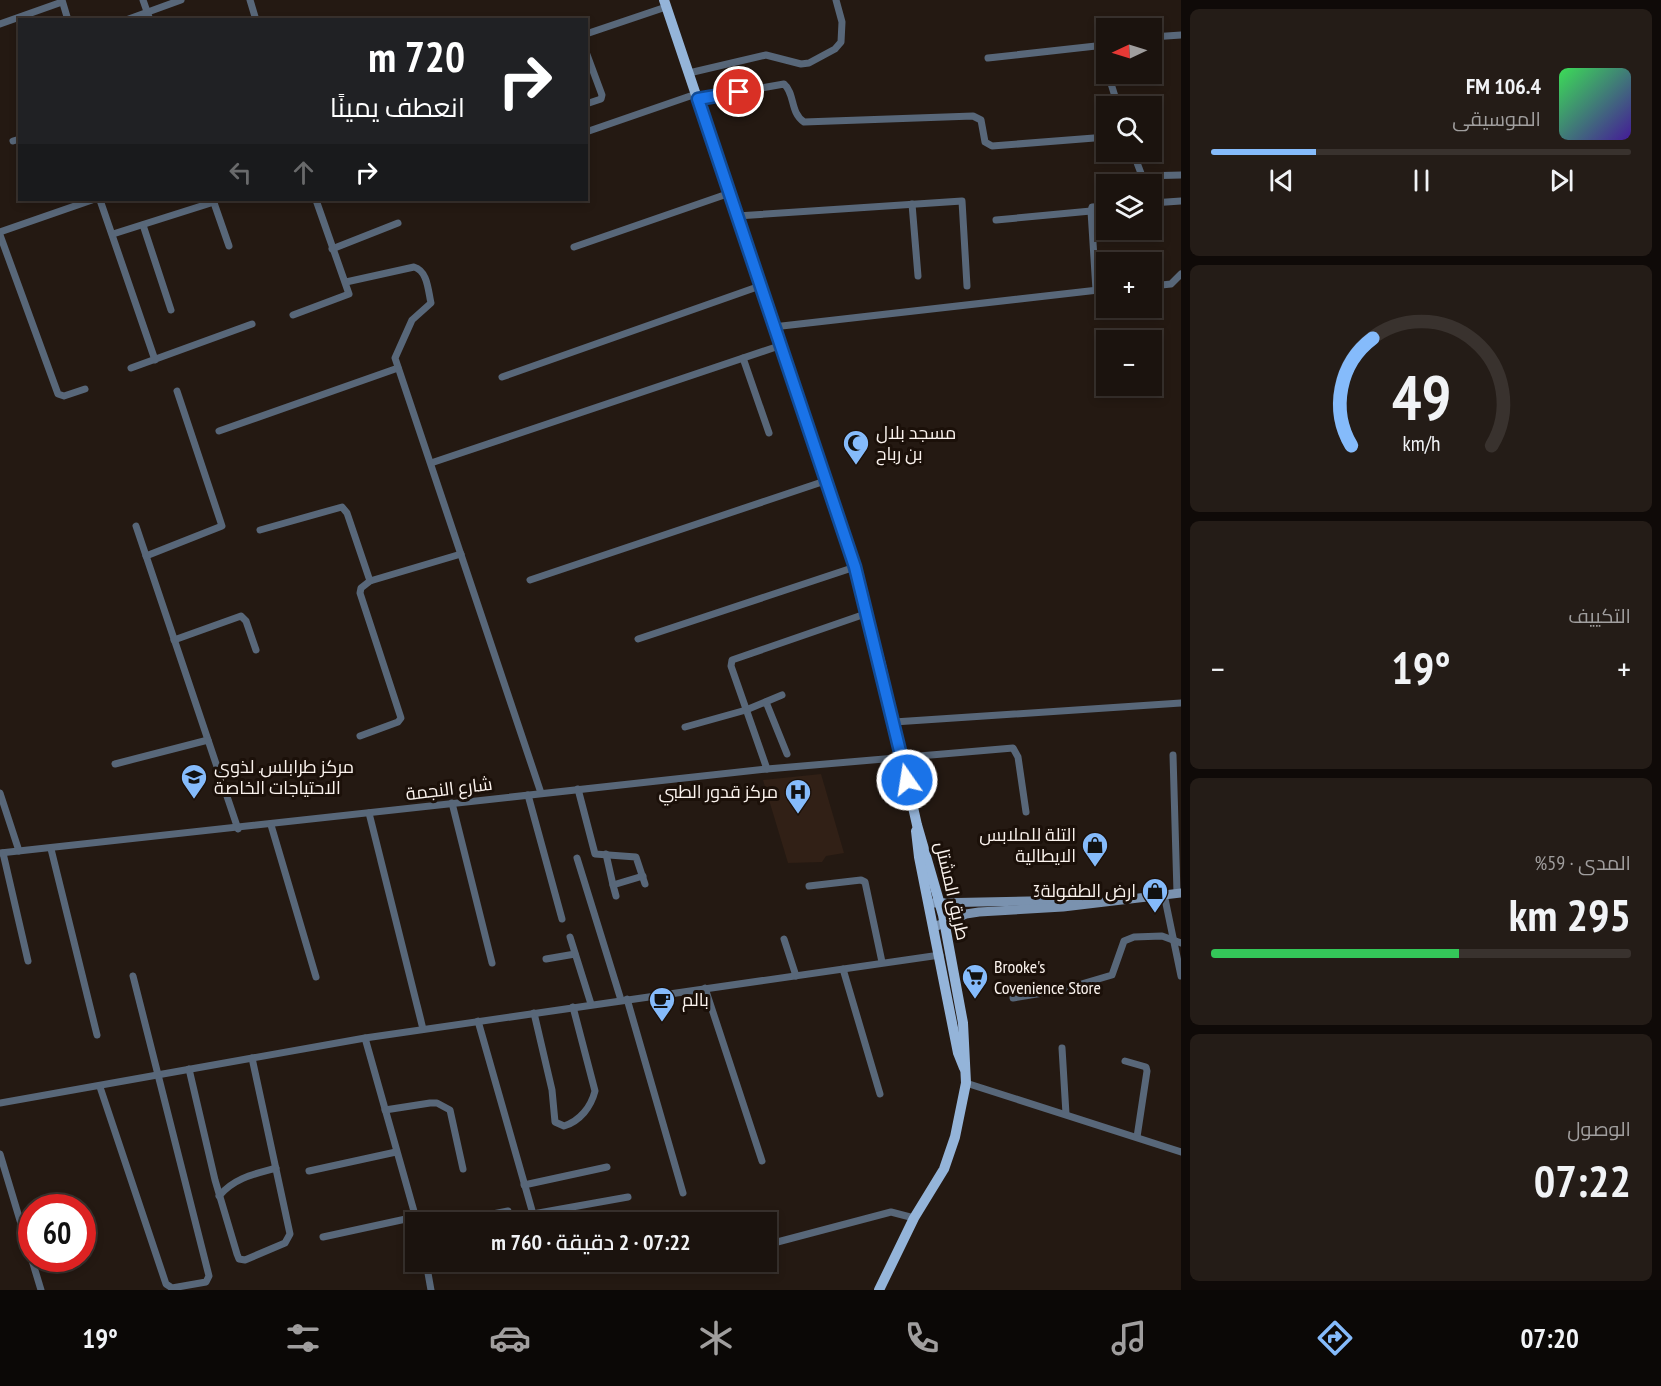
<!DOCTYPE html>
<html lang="ar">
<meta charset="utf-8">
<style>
body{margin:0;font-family:"PT Sans Narrow",Cairo,sans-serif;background:#241c17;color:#f1f3f6;direction:rtl;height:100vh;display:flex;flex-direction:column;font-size:22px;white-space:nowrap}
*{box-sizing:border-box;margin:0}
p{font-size:20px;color:#a09e9e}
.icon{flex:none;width:33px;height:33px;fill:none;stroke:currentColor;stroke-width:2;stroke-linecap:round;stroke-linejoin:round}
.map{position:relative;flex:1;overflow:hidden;direction:ltr}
.details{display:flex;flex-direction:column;gap:9px;padding:9px;background:#0f0a08;width:480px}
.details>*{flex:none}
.guide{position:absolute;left:18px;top:18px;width:570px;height:183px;border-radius:0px;box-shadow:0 3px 9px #0003,0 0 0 2px #39322e;direction:rtl;background:#202124;color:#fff;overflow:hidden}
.needle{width:39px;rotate:266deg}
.tools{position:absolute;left:1096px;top:18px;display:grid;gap:12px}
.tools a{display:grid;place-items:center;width:66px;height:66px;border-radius:0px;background:#1b130e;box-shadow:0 3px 9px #0003,0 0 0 2px #39322e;font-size:30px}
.speed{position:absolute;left:18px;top:1194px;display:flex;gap:12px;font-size:30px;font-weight:700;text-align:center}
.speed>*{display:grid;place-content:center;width:78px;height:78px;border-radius:50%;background:#1b130e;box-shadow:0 3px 9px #0003,0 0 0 2px #39322e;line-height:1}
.speed .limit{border:9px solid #d22;background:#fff;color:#111}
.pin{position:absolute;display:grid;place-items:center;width:51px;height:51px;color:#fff;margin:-26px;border:3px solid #fff;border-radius:50%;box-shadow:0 2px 6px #0007}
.me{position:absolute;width:66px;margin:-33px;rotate:347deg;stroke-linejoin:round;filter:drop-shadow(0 0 4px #0008)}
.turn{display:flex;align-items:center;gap:21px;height:126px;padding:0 24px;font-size:27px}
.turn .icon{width:78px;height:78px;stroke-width:2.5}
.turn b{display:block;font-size:42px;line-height:51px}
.lanes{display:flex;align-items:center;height:57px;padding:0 24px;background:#0003;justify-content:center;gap:30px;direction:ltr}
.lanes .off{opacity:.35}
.big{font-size:45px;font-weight:600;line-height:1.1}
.details .card{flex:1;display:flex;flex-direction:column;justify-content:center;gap:9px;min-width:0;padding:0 21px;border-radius:9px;background:#241c17}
.details .dial{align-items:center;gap:0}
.dial svg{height:156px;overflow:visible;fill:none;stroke:#39322e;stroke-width:7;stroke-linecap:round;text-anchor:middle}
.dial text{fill:#f1f3f6;stroke:none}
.song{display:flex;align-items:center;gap:18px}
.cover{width:72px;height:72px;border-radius:9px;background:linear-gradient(135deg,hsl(130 70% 55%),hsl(260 70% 35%))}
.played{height:6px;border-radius:3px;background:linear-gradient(90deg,#85bbfb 25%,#39322e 25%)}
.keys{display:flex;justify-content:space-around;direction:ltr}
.heat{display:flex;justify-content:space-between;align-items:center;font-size:33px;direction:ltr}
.charge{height:9px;border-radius:4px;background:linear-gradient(90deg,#34c759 59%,#39322e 0)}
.trip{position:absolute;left:405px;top:1212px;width:372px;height:60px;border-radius:0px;background:#1b130e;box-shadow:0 3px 9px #0003,0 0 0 2px #39322e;font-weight:600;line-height:60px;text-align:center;direction:rtl}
.menu{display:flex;height:96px;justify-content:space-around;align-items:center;background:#0b0806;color:#a09e9e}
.menu .icon{width:42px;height:42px}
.menu .current{color:#85bbfb}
.menu b{font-size:27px;color:#f1f3f6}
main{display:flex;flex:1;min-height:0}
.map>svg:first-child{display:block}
</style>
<main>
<section class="details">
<div class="card">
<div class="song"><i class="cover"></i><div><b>106.4 FM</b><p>الموسيقى</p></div></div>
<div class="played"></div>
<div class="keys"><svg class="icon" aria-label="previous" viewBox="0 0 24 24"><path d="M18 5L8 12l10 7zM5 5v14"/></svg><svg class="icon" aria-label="pause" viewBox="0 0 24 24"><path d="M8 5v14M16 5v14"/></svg><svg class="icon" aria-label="next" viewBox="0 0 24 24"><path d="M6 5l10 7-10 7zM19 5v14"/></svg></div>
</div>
<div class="card dial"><svg viewBox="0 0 100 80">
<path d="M14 69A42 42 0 1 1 86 69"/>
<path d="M14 69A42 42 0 0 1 25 14" stroke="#85bbfb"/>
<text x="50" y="56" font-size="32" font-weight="700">49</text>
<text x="50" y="72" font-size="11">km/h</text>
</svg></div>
<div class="card"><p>التكييف</p>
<div class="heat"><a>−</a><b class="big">19°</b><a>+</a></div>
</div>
<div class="card"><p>المدى · 59%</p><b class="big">295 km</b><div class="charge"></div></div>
<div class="card"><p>الوصول</p><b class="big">07:22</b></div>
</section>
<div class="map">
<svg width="1181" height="1290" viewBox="0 0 1181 1290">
<rect width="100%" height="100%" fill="#241912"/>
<polygon fill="#312016" points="821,774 844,853 826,856 822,862 788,863 763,780"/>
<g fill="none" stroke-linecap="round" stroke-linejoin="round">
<g stroke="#586779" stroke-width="7">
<polyline points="62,0 68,20"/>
<polyline points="143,0 150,20"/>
<polyline points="250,0 256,20"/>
<polyline points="126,20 181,0"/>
<polyline points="0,24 62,2"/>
<polyline points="586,34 666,7"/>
<polyline points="1152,37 1181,35"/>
<polyline points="586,52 602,95 601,99 586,104"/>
<polyline points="988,58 1096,46 1100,47 1107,71"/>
<polyline points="689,73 766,55 801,64 809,63 835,49 841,42 842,22 836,0"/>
<polyline points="1108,74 1118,106"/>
<path d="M 698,99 L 784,84 C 795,93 790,113 804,122 L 973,116 L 981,120 L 985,142 L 992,146 L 1107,137"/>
<polyline points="586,132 696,94"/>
<polyline points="13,141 20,139"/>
<polyline points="1133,152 1142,176 1181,175"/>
<polyline points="100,200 155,360"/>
<polyline points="213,200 229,246"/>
<polyline points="1152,203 1181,201"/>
<polyline points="912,204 918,276"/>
<polyline points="1091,211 1096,290"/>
<polyline points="737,216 962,201 967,286"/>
<polyline points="996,220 1091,211 1092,207 1107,206"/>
<polyline points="143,225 171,310"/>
<polyline points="0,232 92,200"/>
<polyline points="113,234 214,202"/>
<polyline points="0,235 58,394 64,396 85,389"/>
<polyline points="574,247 730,193"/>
<polyline points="332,249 398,223"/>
<path d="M 346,282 L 414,267 C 428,271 428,291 431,303 L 412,320 L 395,358 L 541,793"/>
<polyline points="1152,286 1171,284 1181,274"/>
<polyline points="293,315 349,294 316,200"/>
<polyline points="773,327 1107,289"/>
<polyline points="743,358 769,433"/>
<polyline points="131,368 252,324"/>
<polyline points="502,377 760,286"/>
<polyline points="219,431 398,368"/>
<polyline points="431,463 779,346"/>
<polyline points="136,526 238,829"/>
<polyline points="260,530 342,507 347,513 370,581"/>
<polyline points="146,556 222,526 177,391"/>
<polyline points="530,580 825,481"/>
<polyline points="638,639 855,567"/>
<polyline points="174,640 241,616 246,621 256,650"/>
<polyline points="766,702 787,754"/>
<polyline points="894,722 1181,703"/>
<polyline points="685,727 746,710 782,695"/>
<polyline points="360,736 398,722 401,718 360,593 361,588 370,581 461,554"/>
<polyline points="1173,755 1177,893"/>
<polyline points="115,764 208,740"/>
<polyline points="767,769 731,666 732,660 868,613"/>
<polyline points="578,789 595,854 636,857 645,884"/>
<polyline points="0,793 19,851"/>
<polyline points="528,795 562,919"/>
<polyline points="452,803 492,963"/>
<polyline points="369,813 423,1029"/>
<polyline points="271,825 316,977"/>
<polyline points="51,849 97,1035"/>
<polyline points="0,853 767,769 1013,748 1018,757 1026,812"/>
<polyline points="3,853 28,961"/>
<polyline points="606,854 613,885"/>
<polyline points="577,858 621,1000"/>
<polyline points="809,886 861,880 865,882 882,962"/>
<polyline points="1164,894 1181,976"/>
<polyline points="616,896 613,885 643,876"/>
<polyline points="570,937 591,1004"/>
<polyline points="784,939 796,976"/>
<polyline points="546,959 575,954"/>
<polyline points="843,969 880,1094"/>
<polyline points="705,988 762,1161"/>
<polyline points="1013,998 1061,990 1112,975 1124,941 1134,937 1162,936 1181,943"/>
<polyline points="627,999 683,1193"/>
<path d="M 534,1013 L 552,1090 L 555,1122 L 564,1126 C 580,1121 591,1107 595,1091 L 573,1007"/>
<polyline points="478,1021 533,1214 628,1197"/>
<polyline points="365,1038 417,1222"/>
<polyline points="1062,1048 1066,1114"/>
<polyline points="1125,1061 1146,1067 1147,1071 1137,1137"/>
<polyline points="189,1069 215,1180 237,1254 239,1259 245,1260 285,1243 290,1234 252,1058"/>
<polyline points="966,1083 1181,1152"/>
<polyline points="100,1087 166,1284 172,1288 206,1282 209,1276 133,976"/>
<polyline points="0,1103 365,1038 940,955"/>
<polyline points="385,1110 430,1103 437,1103 450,1110 463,1169"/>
<polyline points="0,1154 41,1290"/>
<polyline points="309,1171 396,1152"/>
<polyline points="524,1185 607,1167"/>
<path d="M 219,1196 C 234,1178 254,1174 276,1168"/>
<polyline points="452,1222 508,1211"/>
<polyline points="323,1237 415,1217"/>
<polyline points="766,1245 891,1212 914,1218"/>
<polyline points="426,1262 431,1290"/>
<polyline points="684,1264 696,1262"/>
</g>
<g stroke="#7a92af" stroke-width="9">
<polyline points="933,903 1078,900"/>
<polyline points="934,927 966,914 979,912 1063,907 1181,893"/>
</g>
<g stroke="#94b4d9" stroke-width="10">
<polyline points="664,0 855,567 881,665 917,825 943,915 963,1023 966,1083 955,1137 944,1169 914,1218 879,1290"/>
<polyline points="916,831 919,857 958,1053 964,1068"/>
</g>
</g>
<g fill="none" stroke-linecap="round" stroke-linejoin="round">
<g stroke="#114b97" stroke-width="15">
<polyline id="route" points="739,92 698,99 855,567 907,780"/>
</g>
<use href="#route" stroke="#1a73e8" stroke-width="10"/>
</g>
<defs>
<g id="mosque-pin" transform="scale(1.35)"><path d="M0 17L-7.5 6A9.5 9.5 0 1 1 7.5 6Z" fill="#85bbfb" stroke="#1b1009"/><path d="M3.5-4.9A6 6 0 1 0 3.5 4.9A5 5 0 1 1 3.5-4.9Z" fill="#111"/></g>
<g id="school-pin" transform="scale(1.35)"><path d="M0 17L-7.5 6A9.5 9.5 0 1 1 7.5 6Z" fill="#85bbfb" stroke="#1b1009"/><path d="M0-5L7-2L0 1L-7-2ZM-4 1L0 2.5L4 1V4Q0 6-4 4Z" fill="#111"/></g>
<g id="hospital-pin" transform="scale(1.35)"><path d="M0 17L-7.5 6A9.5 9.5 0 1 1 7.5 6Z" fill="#85bbfb" stroke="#1b1009"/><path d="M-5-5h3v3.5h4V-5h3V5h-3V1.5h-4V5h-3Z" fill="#111"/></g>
<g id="shop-pin" transform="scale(1.35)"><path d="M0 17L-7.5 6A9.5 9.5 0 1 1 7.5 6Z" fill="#85bbfb" stroke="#1b1009"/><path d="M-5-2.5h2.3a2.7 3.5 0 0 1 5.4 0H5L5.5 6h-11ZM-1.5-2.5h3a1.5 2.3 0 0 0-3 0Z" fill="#111"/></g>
<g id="supermarket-pin" transform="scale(1.35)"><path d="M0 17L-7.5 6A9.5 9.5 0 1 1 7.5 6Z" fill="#85bbfb" stroke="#1b1009"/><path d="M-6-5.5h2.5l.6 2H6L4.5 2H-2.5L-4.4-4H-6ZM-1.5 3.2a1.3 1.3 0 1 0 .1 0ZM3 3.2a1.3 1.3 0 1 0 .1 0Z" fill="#111"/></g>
<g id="cafe-pin" transform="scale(1.35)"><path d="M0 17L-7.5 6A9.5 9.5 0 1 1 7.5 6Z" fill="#85bbfb" stroke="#1b1009"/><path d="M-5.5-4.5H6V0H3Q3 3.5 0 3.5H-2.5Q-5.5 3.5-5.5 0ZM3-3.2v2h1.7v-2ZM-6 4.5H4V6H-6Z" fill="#111"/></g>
</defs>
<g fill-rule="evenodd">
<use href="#mosque-pin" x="856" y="443"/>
<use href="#school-pin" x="194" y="777"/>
<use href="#hospital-pin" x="798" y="792"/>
<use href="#shop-pin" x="1095" y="845"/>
<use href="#shop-pin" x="1155" y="891"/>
<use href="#supermarket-pin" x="975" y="977"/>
<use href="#cafe-pin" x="662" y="1000"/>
</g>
<g text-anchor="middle" stroke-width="6" stroke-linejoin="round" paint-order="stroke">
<g font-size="18" fill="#fbf3ee" stroke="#1b1009" text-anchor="start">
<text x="876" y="439">مسجد بلال<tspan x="876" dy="21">بن رباح</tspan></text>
<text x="214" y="773">مركز طرابلس. لذوي<tspan x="214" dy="21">الاحتياجات الخاصة</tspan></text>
<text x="778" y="798" text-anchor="end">مركز قدور الطبي</text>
<text x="1076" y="841" text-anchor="end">التلة للملابس<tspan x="1076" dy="21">الايطالية</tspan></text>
<text x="1136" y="897" text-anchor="end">ارض الطفولة3</text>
<text x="994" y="973">Brooke's<tspan x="994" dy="21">Covenience Store</tspan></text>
<text x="682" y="1006">بالم</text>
</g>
<g font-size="18" fill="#fbf3ee" stroke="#1b1009">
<text transform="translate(449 789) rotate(-7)" y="6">شارع النجمة</text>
<text transform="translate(952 891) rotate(77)" y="6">طريق المشتل</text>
</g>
</g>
</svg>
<div class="tools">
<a><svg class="needle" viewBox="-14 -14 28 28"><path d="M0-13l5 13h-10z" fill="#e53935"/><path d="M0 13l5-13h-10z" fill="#a09e9e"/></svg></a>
<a><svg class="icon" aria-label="search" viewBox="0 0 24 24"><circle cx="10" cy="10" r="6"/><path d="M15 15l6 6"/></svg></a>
<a><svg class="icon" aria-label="layers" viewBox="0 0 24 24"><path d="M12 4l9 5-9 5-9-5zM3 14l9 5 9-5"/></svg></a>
<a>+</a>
<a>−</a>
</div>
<div class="speed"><div class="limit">60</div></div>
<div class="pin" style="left:739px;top:92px;background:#d93025"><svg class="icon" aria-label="arrive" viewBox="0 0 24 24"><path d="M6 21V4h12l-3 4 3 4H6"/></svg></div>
<svg class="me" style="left:907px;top:780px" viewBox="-20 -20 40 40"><circle r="17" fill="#1a73e8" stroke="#fff" stroke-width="3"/><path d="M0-11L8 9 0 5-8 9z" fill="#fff"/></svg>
<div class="trip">07:22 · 2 دقيقة · 760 m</div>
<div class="guide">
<div class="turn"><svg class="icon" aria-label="right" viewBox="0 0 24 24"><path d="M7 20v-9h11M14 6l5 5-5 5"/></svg><div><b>720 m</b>انعطف يمينًا</div></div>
<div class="lanes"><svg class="icon off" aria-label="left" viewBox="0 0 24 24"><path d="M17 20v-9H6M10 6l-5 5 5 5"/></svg><svg class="icon off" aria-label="ahead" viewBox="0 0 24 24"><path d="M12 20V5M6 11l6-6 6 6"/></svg><svg class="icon" aria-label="right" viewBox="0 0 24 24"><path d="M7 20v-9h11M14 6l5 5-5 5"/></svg></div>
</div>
</div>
</main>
<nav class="menu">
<b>07:20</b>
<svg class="icon current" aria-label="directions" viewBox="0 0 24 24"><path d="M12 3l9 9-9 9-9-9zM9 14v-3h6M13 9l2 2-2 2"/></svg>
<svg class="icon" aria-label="music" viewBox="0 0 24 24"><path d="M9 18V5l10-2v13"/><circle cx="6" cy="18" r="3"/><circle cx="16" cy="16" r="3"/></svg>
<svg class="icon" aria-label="phone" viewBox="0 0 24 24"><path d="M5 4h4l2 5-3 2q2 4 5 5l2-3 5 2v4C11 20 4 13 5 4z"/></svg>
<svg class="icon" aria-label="climate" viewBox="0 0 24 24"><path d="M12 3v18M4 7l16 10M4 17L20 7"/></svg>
<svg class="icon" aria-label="car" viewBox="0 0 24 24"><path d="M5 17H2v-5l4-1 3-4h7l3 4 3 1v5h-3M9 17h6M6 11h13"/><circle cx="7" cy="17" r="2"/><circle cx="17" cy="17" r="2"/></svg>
<svg class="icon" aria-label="filters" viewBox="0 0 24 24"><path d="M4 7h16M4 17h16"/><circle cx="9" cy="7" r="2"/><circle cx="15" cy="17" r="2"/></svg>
<b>19°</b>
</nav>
